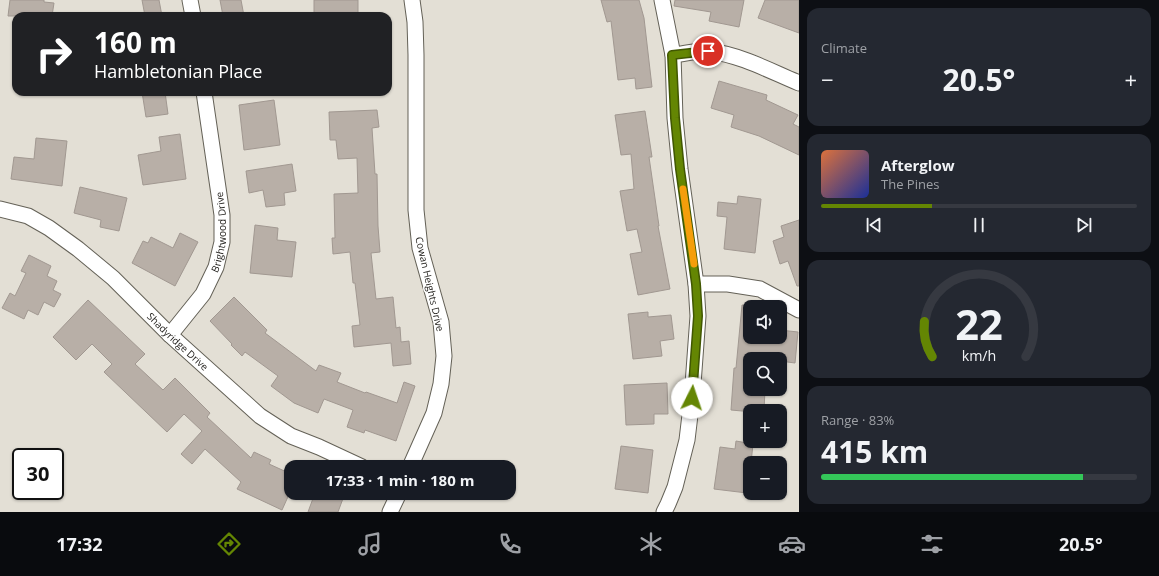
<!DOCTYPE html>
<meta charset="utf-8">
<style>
body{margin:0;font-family:"Open Sans",sans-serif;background:#242831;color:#f1f3f6;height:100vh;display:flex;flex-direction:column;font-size:15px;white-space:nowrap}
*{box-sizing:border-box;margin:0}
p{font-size:13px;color:#9ea1a6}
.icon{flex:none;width:22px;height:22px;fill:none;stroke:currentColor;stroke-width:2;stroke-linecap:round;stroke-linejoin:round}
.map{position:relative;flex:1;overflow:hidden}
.details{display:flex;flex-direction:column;gap:8px;padding:8px;background:#0d0f14;width:360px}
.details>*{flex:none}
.banner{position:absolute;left:12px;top:12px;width:380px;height:84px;border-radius:12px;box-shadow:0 1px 3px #0004;background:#202124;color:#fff;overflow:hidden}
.controls{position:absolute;left:743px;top:300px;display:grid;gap:8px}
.controls a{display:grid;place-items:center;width:44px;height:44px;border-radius:8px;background:#171b24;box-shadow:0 1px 3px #0004;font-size:20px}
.speed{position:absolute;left:12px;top:448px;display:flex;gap:8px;font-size:20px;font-weight:700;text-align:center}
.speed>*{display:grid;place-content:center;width:52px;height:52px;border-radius:50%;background:#171b24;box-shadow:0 1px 3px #0004;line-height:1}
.speed .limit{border:2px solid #111;border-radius:6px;background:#fff;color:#111}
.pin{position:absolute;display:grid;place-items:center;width:34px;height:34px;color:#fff;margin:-17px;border:2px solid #fff;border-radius:50%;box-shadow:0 1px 4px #0007}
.me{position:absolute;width:44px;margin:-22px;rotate:4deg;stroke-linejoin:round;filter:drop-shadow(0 0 3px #0008)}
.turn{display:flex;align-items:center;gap:14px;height:84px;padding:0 16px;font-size:18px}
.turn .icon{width:52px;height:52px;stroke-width:2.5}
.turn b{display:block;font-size:28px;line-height:34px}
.big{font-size:30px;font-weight:700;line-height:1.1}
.details .tile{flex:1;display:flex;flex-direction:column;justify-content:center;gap:6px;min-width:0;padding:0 14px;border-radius:12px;background:#242831}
.details .dial{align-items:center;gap:0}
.dial svg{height:104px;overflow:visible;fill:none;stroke:#363941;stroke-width:7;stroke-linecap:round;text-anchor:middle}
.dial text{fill:#f1f3f6;stroke:none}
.song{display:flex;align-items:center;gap:12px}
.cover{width:48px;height:48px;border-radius:6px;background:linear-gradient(135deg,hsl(20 70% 55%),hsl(230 70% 35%))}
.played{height:4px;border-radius:2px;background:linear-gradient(90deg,#648603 35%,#363941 35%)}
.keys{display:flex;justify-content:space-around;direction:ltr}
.heat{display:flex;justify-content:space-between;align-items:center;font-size:22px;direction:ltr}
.charge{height:6px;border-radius:3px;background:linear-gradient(90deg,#34c759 83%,#363941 0)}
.trip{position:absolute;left:284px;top:460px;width:232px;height:40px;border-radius:12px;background:#171b24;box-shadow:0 1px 3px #0004;font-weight:700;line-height:40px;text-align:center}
.dock{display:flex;height:64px;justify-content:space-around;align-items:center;background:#090b0e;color:#9ea1a6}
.dock .icon{width:28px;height:28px}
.dock .on{color:#648603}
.dock b{font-size:18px;color:#f1f3f6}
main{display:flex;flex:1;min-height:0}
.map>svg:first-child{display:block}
</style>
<main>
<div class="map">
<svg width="799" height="512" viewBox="0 0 799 512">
<rect width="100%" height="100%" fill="#e3dfd5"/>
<g fill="#b8afa7" stroke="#a19891">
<polygon points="10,0 44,0 44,2 54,3 52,16 8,16"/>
<polygon points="142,0 159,0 162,16 145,16"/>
<polygon points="220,0 241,0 244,16 223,16"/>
<rect x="314" y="0" width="44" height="16"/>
<polygon points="601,0 639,0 644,18 652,87 636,89 635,78 618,80 611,21 607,22"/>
<polygon points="675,0 744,0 739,27 709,21 711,12 674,6"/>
<polygon points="765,0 799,0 799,33 758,18"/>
<polygon points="719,81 767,95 766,100 798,115 793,124 799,127 799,155 759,136 731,127 734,115 711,108"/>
<polygon points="142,92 165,92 168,114 146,117"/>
<polygon points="274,100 280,145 244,150 239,105"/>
<polygon points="377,110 379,127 372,128 375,174 377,174 378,226 380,252 371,253 376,299 393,297 396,328 400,327 401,342 409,341 411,364 393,366 391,343 354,347 352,326 360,325 355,283 353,283 350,252 333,254 332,238 335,238 334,194 358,193 357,158 338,159 336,140 330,140 329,112"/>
<polygon points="645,111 652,157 649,157 659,226 658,226 670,289 638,295 630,254 642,252 637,229 627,231 620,191 634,189 631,154 621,155 615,115"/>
<polygon points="180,134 186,179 143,185 138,155 161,151 159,137"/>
<polygon points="36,138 67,141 62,186 11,179 14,157 34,159"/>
<polygon points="292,164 296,191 284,193 285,205 266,207 263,190 249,193 246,171"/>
<polygon points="80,187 127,198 119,231 100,227 101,220 74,213"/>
<polygon points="738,196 761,199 755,253 724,249 727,217 717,216 718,202 737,204"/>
<polygon points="799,220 799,286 797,286 788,261 780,264 773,241 784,237 781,226"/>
<polygon points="255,225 278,228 277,240 296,242 292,277 250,273"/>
<polygon points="180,233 198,242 175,286 132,263 143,241 148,243 151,237 173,248"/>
<polygon points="29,255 51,266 47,276 57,281 53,290 61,294 54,307 44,302 38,315 28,310 24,319 2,308 10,293 15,296 26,273 21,271"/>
<polygon points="234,297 267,330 265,333 316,371 319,365 341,373 337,382 365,393 366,392 397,403 404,382 415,386 396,441 365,430 364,433 347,427 353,410 324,399 318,413 294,403 271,386 278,376 245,352 242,356 231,345 232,344 210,321"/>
<polygon points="88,300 145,354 135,364 163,390 175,378 210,413 207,417 251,458 254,452 271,460 269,464 291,474 291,490 282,510 237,489 241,482 205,449 192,464 181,454 202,431 184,414 167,432 104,372 112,364 92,344 76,360 53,337"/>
<polygon points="742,305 750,306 750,337 780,337 780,330 798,332 795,363 780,361 780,359 750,359 750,389 765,389 764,411 742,411 731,410 734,368 736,368"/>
<polygon points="648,312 648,317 671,315 674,339 660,341 662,356 633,359 628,314"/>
<polygon points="667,383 668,414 654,414 654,424 626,425 624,385"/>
<polygon points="736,441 753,444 751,463 750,463 747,493 714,489 720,447 735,449"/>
<polygon points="621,446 653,450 648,493 615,489"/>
<polygon points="315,493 345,493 338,512 308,512"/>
</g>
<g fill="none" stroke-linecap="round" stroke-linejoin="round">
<g stroke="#646157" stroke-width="17">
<g id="minor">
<polyline points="190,0 193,16"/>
<polyline points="662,0 673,55 675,118 680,169 696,284 698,316 692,398 687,440 675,487 668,504 664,512"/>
<path d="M 673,55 C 684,54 698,50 709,51 C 741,55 770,71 799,83"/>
<path id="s1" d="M 0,209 L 28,216 L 49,228 L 78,249 L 113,278 L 170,335 L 260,416 L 291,436 L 319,447 L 362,467"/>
<polyline points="696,284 728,284 760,289 799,310"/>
<path id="s2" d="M 170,335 L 203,294 L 216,267 L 222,242 L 222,215 L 204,92"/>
<polyline points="410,467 434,413 441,384 444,356 441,322 420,248 416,210 416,55 415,22 412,0"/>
<polyline points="390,512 399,493"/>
</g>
</g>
<use href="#minor" stroke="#fff" stroke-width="15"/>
</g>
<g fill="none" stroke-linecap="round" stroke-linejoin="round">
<g stroke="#415702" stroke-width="10">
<polyline id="route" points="692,398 698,316 696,284 680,169 675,118 672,55 708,51"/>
</g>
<use href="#route" stroke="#648603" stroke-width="7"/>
<polyline stroke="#f59e0b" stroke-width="7" points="683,189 694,264"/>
</g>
<g text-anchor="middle" stroke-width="3" stroke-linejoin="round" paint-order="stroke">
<g font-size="10" fill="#201e1a" stroke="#fff">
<text dy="4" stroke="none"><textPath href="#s2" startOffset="118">Brightwood Drive</textPath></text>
<text transform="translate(430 284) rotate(77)" y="4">Cowan Heights Drive</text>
<text dy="4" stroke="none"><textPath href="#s1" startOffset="225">Shadyridge Drive</textPath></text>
</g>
</g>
</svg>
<div class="controls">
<a><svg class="icon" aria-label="sound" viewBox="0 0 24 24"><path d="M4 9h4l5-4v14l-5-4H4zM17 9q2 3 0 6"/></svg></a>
<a><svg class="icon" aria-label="search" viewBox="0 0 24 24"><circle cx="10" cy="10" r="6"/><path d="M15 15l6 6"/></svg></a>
<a>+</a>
<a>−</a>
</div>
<div class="speed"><div class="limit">30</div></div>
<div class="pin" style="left:708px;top:51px;background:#d93025"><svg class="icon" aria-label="arrive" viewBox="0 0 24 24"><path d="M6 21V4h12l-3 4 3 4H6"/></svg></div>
<svg class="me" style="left:692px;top:398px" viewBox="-20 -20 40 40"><circle r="19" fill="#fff"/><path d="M0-13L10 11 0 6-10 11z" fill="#648603"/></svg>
<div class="trip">17:33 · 1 min · 180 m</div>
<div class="banner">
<div class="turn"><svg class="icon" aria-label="right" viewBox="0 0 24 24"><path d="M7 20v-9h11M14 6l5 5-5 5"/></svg><div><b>160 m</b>Hambletonian Place</div></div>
</div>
</div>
<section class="details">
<div class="tile"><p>Climate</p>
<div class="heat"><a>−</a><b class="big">20.5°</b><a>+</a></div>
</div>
<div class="tile">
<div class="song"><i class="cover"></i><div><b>Afterglow</b><p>The Pines</p></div></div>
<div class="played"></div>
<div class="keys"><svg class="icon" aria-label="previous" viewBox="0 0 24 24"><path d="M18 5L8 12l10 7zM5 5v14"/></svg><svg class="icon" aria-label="pause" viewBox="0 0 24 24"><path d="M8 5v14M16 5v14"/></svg><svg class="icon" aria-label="next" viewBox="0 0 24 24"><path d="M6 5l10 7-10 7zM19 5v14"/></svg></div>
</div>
<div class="tile dial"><svg viewBox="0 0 100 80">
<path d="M14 69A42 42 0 1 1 86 69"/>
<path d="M14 69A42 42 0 0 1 8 42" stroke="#648603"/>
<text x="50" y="56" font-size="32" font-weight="700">22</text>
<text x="50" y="72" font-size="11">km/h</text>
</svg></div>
<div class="tile"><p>Range · 83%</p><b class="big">415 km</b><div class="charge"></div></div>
</section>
</main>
<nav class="dock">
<b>17:32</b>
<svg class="icon on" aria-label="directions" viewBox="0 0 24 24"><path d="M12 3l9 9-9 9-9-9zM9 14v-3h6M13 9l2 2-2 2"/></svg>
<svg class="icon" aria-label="music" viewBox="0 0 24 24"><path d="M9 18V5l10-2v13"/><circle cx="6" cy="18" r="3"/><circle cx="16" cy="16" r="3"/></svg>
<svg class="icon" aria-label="phone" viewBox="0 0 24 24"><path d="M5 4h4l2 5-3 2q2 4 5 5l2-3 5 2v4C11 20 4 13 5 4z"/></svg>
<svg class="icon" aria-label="climate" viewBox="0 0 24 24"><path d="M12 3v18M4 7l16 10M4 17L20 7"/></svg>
<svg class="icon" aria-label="car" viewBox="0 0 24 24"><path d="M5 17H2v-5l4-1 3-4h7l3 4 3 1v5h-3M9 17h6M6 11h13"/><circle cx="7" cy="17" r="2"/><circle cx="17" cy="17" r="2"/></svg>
<svg class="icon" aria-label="filters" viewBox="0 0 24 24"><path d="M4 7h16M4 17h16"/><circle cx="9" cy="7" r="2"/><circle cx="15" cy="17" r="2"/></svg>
<b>20.5°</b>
</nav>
